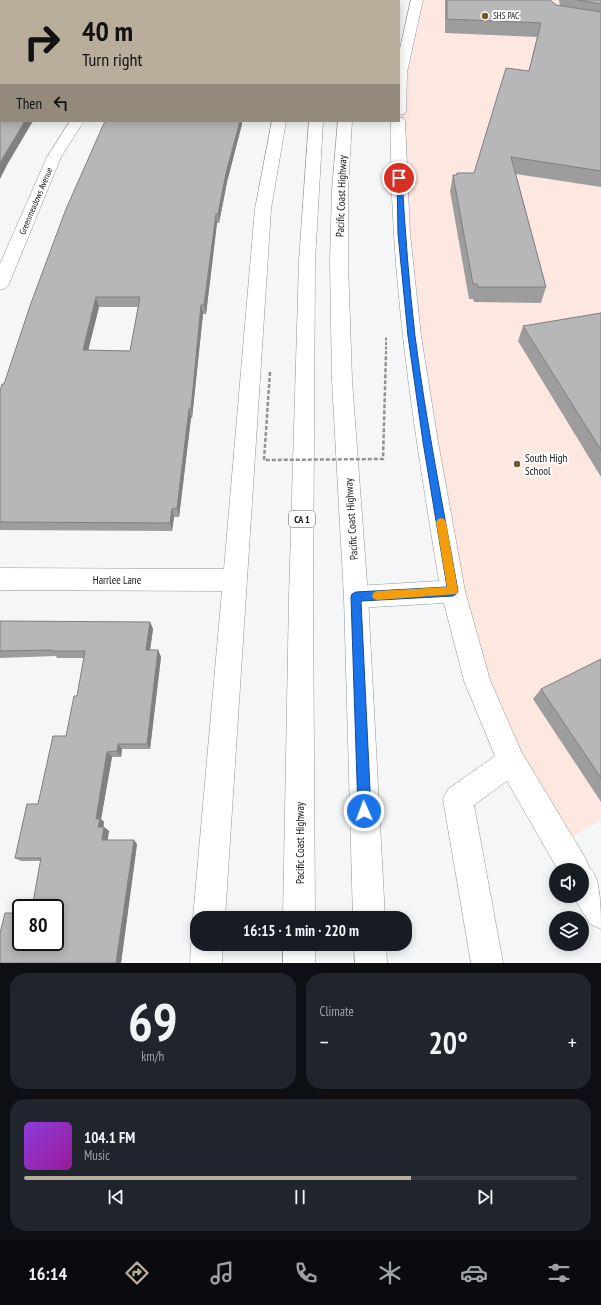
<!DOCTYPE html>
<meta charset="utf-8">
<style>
body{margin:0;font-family:"PT Sans Narrow",sans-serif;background:#20242c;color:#f1f3f6;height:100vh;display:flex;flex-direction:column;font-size:15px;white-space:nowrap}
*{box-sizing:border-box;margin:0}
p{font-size:13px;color:#9ea1a6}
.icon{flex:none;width:22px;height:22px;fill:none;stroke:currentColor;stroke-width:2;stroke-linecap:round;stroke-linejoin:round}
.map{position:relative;height:963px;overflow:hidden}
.drawer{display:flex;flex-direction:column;gap:10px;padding:10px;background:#0d0f14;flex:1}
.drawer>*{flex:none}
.top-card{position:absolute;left:0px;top:0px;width:400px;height:122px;box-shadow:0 2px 10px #0003;background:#b9ad9b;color:#111;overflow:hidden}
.buttons{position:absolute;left:549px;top:863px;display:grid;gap:8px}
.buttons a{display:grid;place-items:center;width:40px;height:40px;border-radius:50%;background:#171b24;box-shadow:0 2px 10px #0003;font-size:20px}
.speed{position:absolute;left:12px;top:899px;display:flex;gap:8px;font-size:20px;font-weight:700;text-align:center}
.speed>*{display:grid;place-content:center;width:52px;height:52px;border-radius:50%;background:#171b24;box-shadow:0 2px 10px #0003;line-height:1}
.speed .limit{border:2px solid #111;border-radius:6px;background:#fff;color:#111}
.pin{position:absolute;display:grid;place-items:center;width:34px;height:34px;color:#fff;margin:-17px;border:2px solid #fff;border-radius:50%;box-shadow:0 1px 4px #0007}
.me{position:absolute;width:44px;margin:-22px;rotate:358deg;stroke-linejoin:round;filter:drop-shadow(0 0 3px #0008)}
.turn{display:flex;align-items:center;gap:14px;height:84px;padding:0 16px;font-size:18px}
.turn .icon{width:52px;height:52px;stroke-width:2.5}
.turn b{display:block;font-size:28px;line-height:34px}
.then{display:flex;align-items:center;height:38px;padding:0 16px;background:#0003;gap:8px;font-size:15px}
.big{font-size:30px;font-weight:600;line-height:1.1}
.drawer .widget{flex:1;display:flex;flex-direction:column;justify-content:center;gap:6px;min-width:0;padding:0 14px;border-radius:16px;background:#20242c}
.drawer .dial{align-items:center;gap:0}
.dial b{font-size:52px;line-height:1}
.song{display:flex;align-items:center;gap:12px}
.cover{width:48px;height:48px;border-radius:6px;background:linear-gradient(135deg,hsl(270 70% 55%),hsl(300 70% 35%))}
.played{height:4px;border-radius:2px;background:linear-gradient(90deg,#b9ad9b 70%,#363941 70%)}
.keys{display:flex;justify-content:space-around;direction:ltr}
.heat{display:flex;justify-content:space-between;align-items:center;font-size:22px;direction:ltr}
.drawer .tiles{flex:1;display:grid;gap:10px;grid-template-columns:1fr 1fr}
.widget:last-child{grid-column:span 2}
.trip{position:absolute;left:190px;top:911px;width:222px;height:40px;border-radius:16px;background:#171b24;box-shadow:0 2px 10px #0003;font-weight:600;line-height:40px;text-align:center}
.tab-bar{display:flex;height:64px;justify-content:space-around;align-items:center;background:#090b0e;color:#9ea1a6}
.tab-bar .icon{width:28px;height:28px}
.tab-bar .on{color:#b9ad9b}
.tab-bar b{font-size:18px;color:#f1f3f6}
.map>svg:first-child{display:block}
</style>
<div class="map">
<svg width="601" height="963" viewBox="0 0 601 963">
<rect width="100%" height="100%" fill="#f5f6f8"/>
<polygon fill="#fce7e1" points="417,0 601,0 601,820 560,844 511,761 453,591 412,336 399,111"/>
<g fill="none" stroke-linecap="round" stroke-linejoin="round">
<g stroke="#939495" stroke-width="1">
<g id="minor">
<rect x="147" y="0" width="12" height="1"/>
<polygon points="271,0 296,0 297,1 272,1"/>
<polygon points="309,0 321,0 308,1"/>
<polygon points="411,0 423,0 407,72 406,111 404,114 399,115 399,53"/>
<path d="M 399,117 L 403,118 L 405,121 L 410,234 L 421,336 L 438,442 L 465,591 L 490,680 L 521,751 L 586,859 L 590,869 C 601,875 601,914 601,929 L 590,924 L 573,896 L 582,896 L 582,870 L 558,870 L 507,781 L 474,805 L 503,963 L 471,963 L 443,799 L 448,789 L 495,756 L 464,681 L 444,603 L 356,608 L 347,605 L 344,597 L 347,589 L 356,586 L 439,581 C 414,429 389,276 391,121 L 399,121 Z"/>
<polygon points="70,121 84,121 61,157 9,284 6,288 0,290 0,264 47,157"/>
<polygon points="272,121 286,121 271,209 225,918 197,918 197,928 193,918 222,591 0,590 0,568 224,569 255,209"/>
<polygon points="197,932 197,944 223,944 222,963 190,963 191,944"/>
</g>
</g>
<g stroke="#939495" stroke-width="1">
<g id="highway">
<polygon points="341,0 353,0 340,1"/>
<polygon points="364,0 376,0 363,1"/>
<polygon points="309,121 323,121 315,261 313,598 315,918 283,918 289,598 299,261"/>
<polygon points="338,121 352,121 348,190 348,262 352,380 368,597 385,918 353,918 344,597 332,380 330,262 332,190"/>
<rect x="283" y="944" width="32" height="19"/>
<polygon points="354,944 386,944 387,963 355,963"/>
</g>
</g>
<use href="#minor" fill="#fff" fill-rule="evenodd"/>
<use href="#highway" fill="#fff" fill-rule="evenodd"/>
<polyline stroke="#929294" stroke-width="2" stroke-dasharray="3 1.5" stroke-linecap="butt" points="386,354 386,336"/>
<polyline stroke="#929294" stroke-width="2.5" stroke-dasharray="4 2" stroke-linecap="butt" points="270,372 264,460 383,459 386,353"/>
</g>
<g fill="#9d9d9e" fill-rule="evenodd">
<polygon points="445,0 550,0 556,5 560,6 559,0 601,0 601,187 516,174 546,287 541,303 474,302 473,299 469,299 450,191 453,175 456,175 457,173 474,173 529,71 537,37 445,33"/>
<path d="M 242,124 L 227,182 L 219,223 L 217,223 L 206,314 L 203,314 L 192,418 L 191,418 L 179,517 L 174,517 L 172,531 L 0,530 L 0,391 L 4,384 ZM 99,307 L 138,307 L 130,351 L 88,350 Z"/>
<polygon points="601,313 601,477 518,341 523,326"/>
<polygon points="0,621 150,622 153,629 150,650 158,650 161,657 150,749 122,749 121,757 112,757 101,819 104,822 103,827 109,831 107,840 137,844 121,963 0,963 55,942 40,861 21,861 15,858 66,736 77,696 84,658 57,658 56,656 0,658"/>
<polygon points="601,659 601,802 533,699 541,689"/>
</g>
<g fill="#807f81">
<polygon points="116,0 124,0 123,1 115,1"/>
<polygon points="25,121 33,121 7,165 0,179 0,163 4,156"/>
<polygon points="240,121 242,121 242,124 227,182 219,223 218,214 226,173"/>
<polygon points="216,214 217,223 206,314 204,305"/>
<polygon points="96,297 99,307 86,359 83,350"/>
<polygon points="201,305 203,314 192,418 191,409"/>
<polygon points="189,409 191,418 179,517 177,508"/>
<polygon points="172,509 174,517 172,531 170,523"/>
<polygon points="150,622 153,629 149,657 146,650"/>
<polygon points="158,650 161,657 150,749 147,744"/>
<polygon points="118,744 122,749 121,757 117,751"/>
<polygon points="107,752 112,757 101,819 104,822 103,831 98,827 96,819"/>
<polygon points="104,827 109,831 107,844 102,840"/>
<polygon points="134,840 137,844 121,963 116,963"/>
</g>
<g fill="#b7b6b8" stroke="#807f81" fill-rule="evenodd">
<polygon points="0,0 116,0 115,1 1,1 1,121 25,121 4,156 0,163"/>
<polygon points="176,0 282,0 282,1 175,1"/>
<polygon points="447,0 550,0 556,5 601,12 601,171 511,157 546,287 478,287 477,284 473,284 453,175 457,175 457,173 474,173 506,68 529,71 541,23 447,19"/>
<polygon points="578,0 601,0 601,4"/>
<path d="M 105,121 L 240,121 L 226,173 L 218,214 L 216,214 L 204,305 L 201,305 L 191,409 L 189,409 L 177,508 L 172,509 L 170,523 L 0,522 L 0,391 L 2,384 L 4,384 L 31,303 L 66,209 ZM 96,297 L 140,297 L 130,351 L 83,350 Z"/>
<polygon points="601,313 601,450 523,326"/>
<polygon points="0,621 150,622 146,650 158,650 147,744 118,744 117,751 107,752 96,819 100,819 98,827 104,827 102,840 134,840 116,963 0,963 0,933 5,913 21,913 21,942 55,942 55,908 32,908 41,858 15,858 27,804 38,804 53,736 66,736 74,696 77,696 85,651 52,651 52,650 0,651"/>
<polygon points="601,659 601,778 541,689"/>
</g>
<path fill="#1a73e8" stroke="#114b97" d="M 397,177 L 402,178 C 405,231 409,284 415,336 C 426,422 443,506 458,591 L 456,594 L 453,596 L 361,601 L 371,811 L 369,815 L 364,817 L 360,815 L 358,811 L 351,597 L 352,594 L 356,592 L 447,587 L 423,442 L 408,336 L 398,234 Z"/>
<polygon fill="#f59e0b" points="441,518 444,519 446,522 458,591 456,594 377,600 374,599 372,596 374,592 377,591 447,587 436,522 438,519"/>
<g fill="#74572b" stroke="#fff" stroke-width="1.5">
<circle cx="485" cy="16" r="4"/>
<circle cx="517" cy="464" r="4"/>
</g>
<g text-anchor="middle" stroke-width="4" stroke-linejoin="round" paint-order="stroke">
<g font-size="9" fill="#151516" stroke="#fff" text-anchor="start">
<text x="493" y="19">SHS PAC</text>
</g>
<g font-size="9" fill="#151516" stroke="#fff">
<text transform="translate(36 201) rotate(-67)" y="3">Greenmeadows Avenue</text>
</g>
<rect fill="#fff" stroke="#5b5b5c" stroke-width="1" x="289" y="511" width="26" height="16" rx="3"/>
<g font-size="10" font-weight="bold" fill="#151516">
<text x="302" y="523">CA 1</text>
</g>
<g font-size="11" fill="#151516" stroke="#fff">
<text transform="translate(341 196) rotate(-88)" y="4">Pacific Coast Highway</text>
<text transform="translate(351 519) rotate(-94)" y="4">Pacific Coast Highway</text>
<text x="117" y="584">Harrlee Lane</text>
<text transform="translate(300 843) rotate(-90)" y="4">Pacific Coast Highway</text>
</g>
<g font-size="11" fill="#151516" stroke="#fff" text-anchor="start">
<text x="525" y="462">South High<tspan x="525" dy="13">School</tspan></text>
</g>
</g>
</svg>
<div class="buttons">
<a><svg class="icon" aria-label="sound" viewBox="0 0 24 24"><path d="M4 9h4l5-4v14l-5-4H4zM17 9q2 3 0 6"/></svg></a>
<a><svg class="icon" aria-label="layers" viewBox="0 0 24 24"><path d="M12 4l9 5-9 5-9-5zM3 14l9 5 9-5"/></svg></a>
</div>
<div class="speed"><div class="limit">80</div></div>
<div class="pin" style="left:399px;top:178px;background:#d93025"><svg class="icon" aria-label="arrive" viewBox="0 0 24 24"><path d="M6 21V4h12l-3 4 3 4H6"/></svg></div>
<svg class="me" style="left:364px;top:811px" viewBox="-20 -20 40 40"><circle r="17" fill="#1a73e8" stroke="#fff" stroke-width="3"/><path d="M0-11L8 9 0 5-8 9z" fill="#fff"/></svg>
<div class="trip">16:15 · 1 min · 220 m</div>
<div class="top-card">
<div class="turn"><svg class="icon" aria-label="right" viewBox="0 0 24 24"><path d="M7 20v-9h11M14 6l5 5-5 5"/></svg><div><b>40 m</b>Turn right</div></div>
<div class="then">Then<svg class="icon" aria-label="left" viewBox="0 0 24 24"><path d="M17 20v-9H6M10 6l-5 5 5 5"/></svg></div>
</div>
</div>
<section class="drawer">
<div class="tiles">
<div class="widget dial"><b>69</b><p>km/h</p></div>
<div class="widget"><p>Climate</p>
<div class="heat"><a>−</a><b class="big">20°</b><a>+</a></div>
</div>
<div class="widget">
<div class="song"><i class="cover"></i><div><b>104.1 FM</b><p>Music</p></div></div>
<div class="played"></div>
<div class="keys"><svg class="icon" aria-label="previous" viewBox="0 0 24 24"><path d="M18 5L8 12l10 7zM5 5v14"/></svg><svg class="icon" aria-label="pause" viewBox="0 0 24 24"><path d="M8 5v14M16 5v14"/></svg><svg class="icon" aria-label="next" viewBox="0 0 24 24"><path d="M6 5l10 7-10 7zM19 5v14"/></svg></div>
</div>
</div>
</section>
<nav class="tab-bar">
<b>16:14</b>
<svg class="icon on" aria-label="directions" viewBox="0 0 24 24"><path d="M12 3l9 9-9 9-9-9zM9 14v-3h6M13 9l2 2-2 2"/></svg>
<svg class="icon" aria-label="music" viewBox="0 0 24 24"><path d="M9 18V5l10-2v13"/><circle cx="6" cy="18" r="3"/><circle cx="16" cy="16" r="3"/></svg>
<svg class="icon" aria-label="phone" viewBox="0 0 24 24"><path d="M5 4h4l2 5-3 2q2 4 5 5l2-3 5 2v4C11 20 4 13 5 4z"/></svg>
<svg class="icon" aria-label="climate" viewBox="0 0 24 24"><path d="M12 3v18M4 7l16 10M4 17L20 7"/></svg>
<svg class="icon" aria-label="car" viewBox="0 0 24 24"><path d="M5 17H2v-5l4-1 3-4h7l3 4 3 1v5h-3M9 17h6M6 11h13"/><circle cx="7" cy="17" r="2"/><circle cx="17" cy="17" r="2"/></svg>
<svg class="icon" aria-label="filters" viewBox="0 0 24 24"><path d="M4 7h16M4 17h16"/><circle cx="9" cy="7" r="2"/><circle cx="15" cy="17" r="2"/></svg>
</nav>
